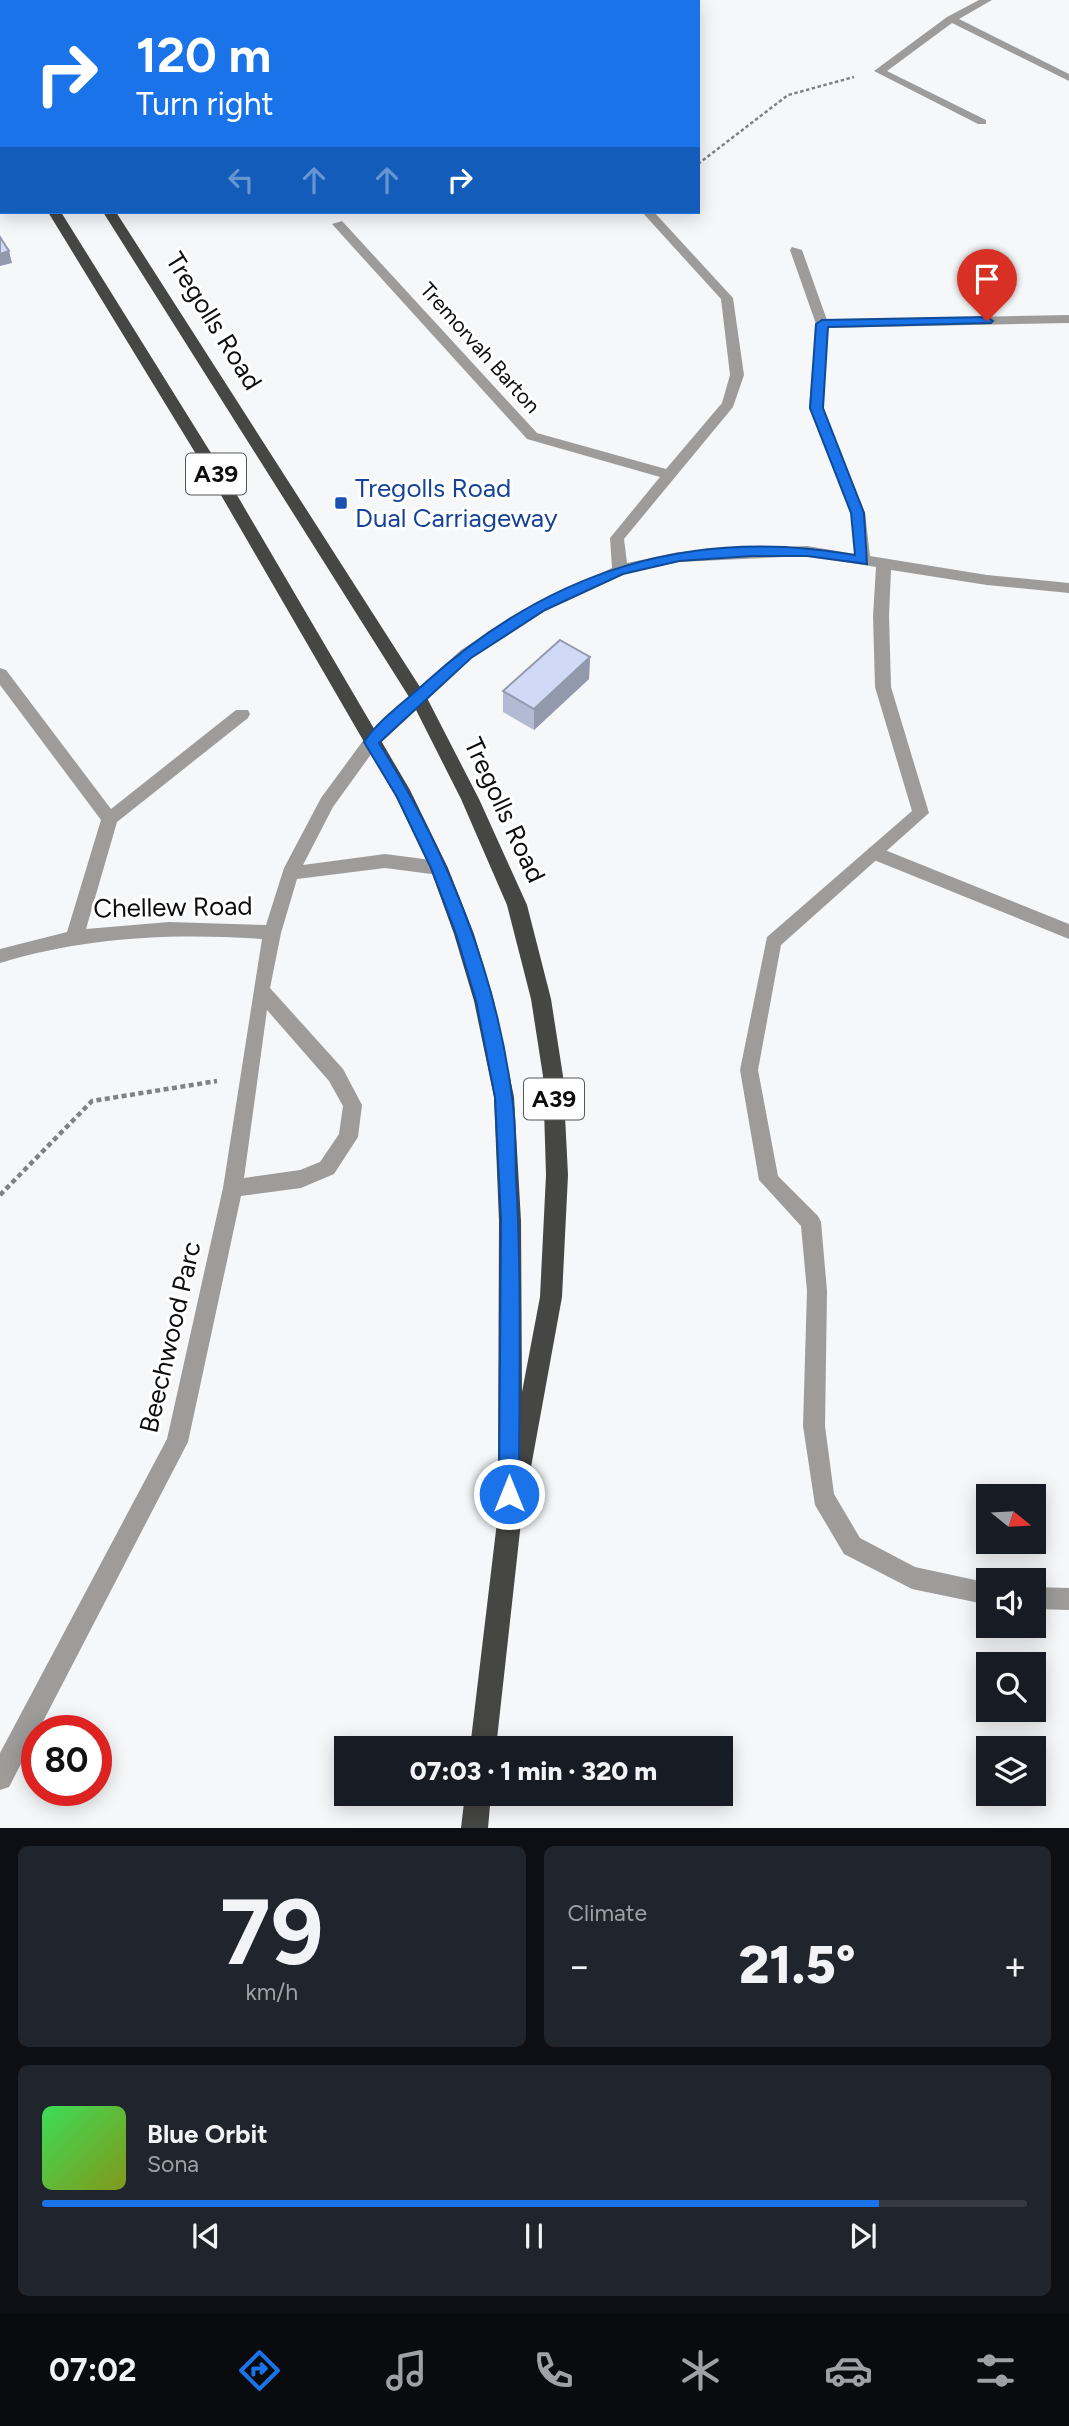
<!DOCTYPE html>
<meta charset="utf-8">
<style>
body{margin:0;font-family:Figtree,sans-serif;background:#20242c;color:#f1f3f6;height:100vh;display:flex;flex-direction:column;font-size:26px;white-space:nowrap}
*{box-sizing:border-box;margin:0}
p{font-size:23px;color:#9ea1a6}
.icon{flex:none;width:38px;height:38px;fill:none;stroke:currentColor;stroke-width:2;stroke-linecap:round;stroke-linejoin:round}
.map{position:relative;height:1828px;overflow:hidden}
.details{display:flex;flex-direction:column;gap:18px;padding:18px;background:#0d0f14;flex:1}
.details>*{flex:none}
.banner{position:absolute;left:0px;top:0px;width:700px;height:214px;box-shadow:0 4px 18px #0003;background:#1a73e8;color:#fff;overflow:hidden}
.needle{width:46px;rotate:108deg}
.tools{position:absolute;left:976px;top:1484px;display:grid;gap:14px}
.tools a{display:grid;place-items:center;width:70px;height:70px;border-radius:0px;background:#171b24;box-shadow:0 4px 18px #0003;font-size:35px}
.speed{position:absolute;left:21px;top:1715px;display:flex;gap:14px;font-size:35px;font-weight:700;text-align:center}
.speed>*{display:grid;place-content:center;width:91px;height:91px;border-radius:50%;background:#171b24;box-shadow:0 4px 18px #0003;line-height:1}
.speed .limit{border:10px solid #d22;background:#fff;color:#111}
.pin{position:absolute;display:grid;place-items:center;width:60px;height:60px;color:#fff;margin:-72px -30px;border-radius:50% 50% 50% 0;rotate:-45deg;box-shadow:0 0 7px #0007}
.pin .icon{rotate:45deg}
.me{position:absolute;width:77px;margin:-38px;rotate:0deg;stroke-linejoin:round;filter:drop-shadow(0 0 5px #0008)}
.turn{display:flex;align-items:center;gap:24px;height:147px;padding:0 21px;font-size:32px}
.turn .icon{width:91px;height:91px;stroke-width:2.5}
.turn b{display:block;font-size:49px;line-height:60px}
.lanes{display:flex;align-items:center;height:66px;padding:0 21px;background:#0003;justify-content:center;gap:35px;direction:ltr}
.lanes .off{opacity:.35}
.big{font-size:52px;font-weight:800;line-height:1.1}
.details .tile{flex:1;display:flex;flex-direction:column;justify-content:center;gap:10px;min-width:0;padding:0 24px;border-radius:10px;background:#20242c}
.details .dial{align-items:center;gap:0}
.dial b{font-size:91px;line-height:1}
.song{display:flex;align-items:center;gap:21px}
.cover{width:84px;height:84px;border-radius:10px;background:linear-gradient(135deg,hsl(130 70% 55%),hsl(70 70% 35%))}
.played{height:7px;border-radius:4px;background:linear-gradient(90deg,#1a73e8 85%,#363941 85%)}
.keys{display:flex;justify-content:space-around;direction:ltr}
.heat{display:flex;justify-content:space-between;align-items:center;font-size:38px;direction:ltr}
.details .tiles{flex:1;display:grid;gap:18px;grid-template-columns:1fr 1fr}
.tile:last-child{grid-column:span 2}
.trip{position:absolute;left:334px;top:1736px;width:399px;height:70px;border-radius:0px;background:#171b24;box-shadow:0 4px 18px #0003;font-weight:800;line-height:70px;text-align:center}
.tabs{display:flex;height:112px;justify-content:space-around;align-items:center;background:#090b0e;color:#9ea1a6}
.tabs .icon{width:49px;height:49px}
.tabs .on{color:#1a73e8}
.tabs b{font-size:32px;color:#f1f3f6}
.map>svg:first-child{display:block}
</style>
<div class="map">
<svg width="1069" height="1828" viewBox="0 0 1069 1828">
<rect width="100%" height="100%" fill="#f6f7f9"/>
<g fill="none" stroke-linecap="round" stroke-linejoin="round">
<polyline stroke="#808182" stroke-width="2.5" stroke-dasharray="3.5 2.5" stroke-linecap="butt" points="698,164 788,95 854,77"/>
<polyline stroke="#808182" stroke-width="4.5" stroke-dasharray="5 3.5" stroke-linecap="butt" points="0,1195 92,1101 217,1081"/>
<g fill="#9d9c9b" fill-rule="evenodd">
<polygon points="498,0 510,0 511,2 499,2"/>
<polygon points="875,846 1069,924 1069,939 869,858 866,853 869,848"/>
</g>
<g fill="#9d9c9b" fill-rule="evenodd">
<rect x="85" y="0" width="10" height="2"/>
<polygon points="979,0 992,0 959,19 1069,74 1069,81 952,23 887,71 986,120 986,124 978,124 874,71 947,17"/>
<polygon points="0,147 2,147 0,154"/>
<path d="M 642,212 L 654,212 L 733,298 L 744,375 L 733,407 L 624,539 L 627,563 L 679,552 L 807,546 L 855,554 L 851,513 L 809,408 L 816,324 L 790,250 L 792,247 L 802,250 L 827,320 L 1069,315 L 1069,323 L 828,328 L 823,408 L 865,513 L 870,556 L 987,575 L 1069,583 L 1069,593 L 987,585 L 891,570 L 889,616 L 891,687 L 929,813 L 781,945 L 758,1070 L 778,1176 L 818,1216 L 821,1222 L 827,1291 L 825,1426 L 834,1494 L 860,1538 L 915,1567 L 989,1583 L 989,1605 L 912,1589 L 844,1554 L 815,1505 L 803,1426 L 807,1291 L 801,1226 L 759,1180 L 740,1070 L 767,937 L 912,811 L 875,687 L 873,616 L 876,567 L 807,556 L 679,562 L 624,574 L 545,611 L 471,658 L 377,746 L 333,807 L 303,865 L 385,854 L 439,861 L 445,863 L 448,868 L 445,873 L 439,875 L 385,868 L 297,879 L 281,933 L 270,988 L 343,1069 L 362,1105 L 358,1137 L 334,1174 L 301,1188 L 241,1196 L 188,1442 L 9,1787 L 0,1790 L 0,1753 L 167,1439 L 223,1188 L 262,939 C 173,933 86,937 0,963 L 0,949 L 67,932 L 101,820 L 0,685 L 0,668 L 6,670 L 111,809 L 236,710 L 248,710 L 250,714 L 248,718 L 117,822 L 86,929 L 169,922 L 266,925 L 284,868 L 321,798 L 365,738 L 461,650 L 535,603 L 612,568 L 610,538 L 660,477 L 527,439 L 332,224 L 342,221 L 537,433 L 666,469 L 722,403 L 730,375 L 721,299 ZM 267,1010 L 329,1081 L 343,1106 L 339,1134 L 320,1162 L 300,1170 L 244,1178 Z"/>
<polygon points="1034,1587 1069,1588 1069,1610 1034,1609"/>
</g>
<g fill="#464645" fill-rule="evenodd">
<polygon points="0,40 2,41 2,50 0,50"/>
<polygon points="0,121 2,122 2,131 0,130"/>
<polygon points="48,212 61,212 234,490 410,790 448,868 474,934 494,1001 514,1097 521,1221 522,1392 540,1297 546,1175 543,1076 531,999 507,905 461,799 411,700 103,212 116,212 427,698 479,799 527,905 551,999 563,1076 568,1175 562,1297 521,1522 496,1748 470,1748 497,1522 504,1482 498,1472 499,1221 494,1097 474,1001 454,934 430,868 396,797 218,490"/>
<polygon points="465,1794 491,1794 488,1828 461,1828"/>
</g>
</g>
<g fill="#b3bbd4">
<polygon points="283,0 371,0 367,1 368,2 284,2"/>
<polygon points="590,657 589,679 534,730 503,712 503,691"/>
</g>
<g fill="#9299ac">
<polygon points="9,251 12,263 0,266 0,254"/>
<polygon points="590,657 589,679 534,730 534,709"/>
</g>
<g fill="#d0daf6" stroke="#9299ac" stroke-width="2">
<polygon points="300,0 367,0 368,2 301,2"/>
<polygon points="394,0 401,0 402,2 384,2"/>
<polygon points="0,237 9,251 0,254"/>
<polygon points="560,640 590,657 534,709 503,691"/>
</g>
<path fill="#1a73e8" stroke="#114b97" stroke-width="2" d="M 987,317 L 993,321 L 991,323 L 828,327 L 823,408 L 864,513 L 867,564 L 807,556 L 752,556 L 679,561 L 623,574 L 545,610 L 471,658 L 379,743 C 446,849 496,972 512,1097 C 516,1123 515,1150 516,1177 C 522,1282 519,1389 519,1494 L 517,1502 L 509,1505 L 502,1502 L 499,1494 L 501,1221 L 495,1097 L 476,1001 L 456,934 L 431,868 L 397,797 L 364,742 C 378,720 406,701 425,683 C 549,571 690,526 855,555 L 851,513 L 810,408 L 816,324 L 822,320 Z"/>
<rect fill="#1a4fb4" stroke="#fff" stroke-width="2.5" x="334" y="496" width="14" height="14" rx="3.5"/>
<g text-anchor="middle" stroke-width="6" stroke-linejoin="round" paint-order="stroke">
<g font-size="21" fill="#0d0d0e" stroke="#fff">
<text transform="translate(480 348) rotate(48)" y="7">Tremorvah Barton</text>
</g>
<g fill="#fff" stroke="#565656" stroke-width="2">
<rect x="186" y="453.5" width="60" height="41" rx="5"/>
<rect x="524" y="1078.5" width="60" height="41" rx="5"/>
</g>
<g font-size="24" font-weight="bold" fill="#0d0d0e">
<text x="216" y="482">A39</text>
<text x="554" y="1107">A39</text>
</g>
<g font-size="26" fill="#0d0d0e" stroke="#fff">
<text transform="translate(214 321) rotate(58)" y="9">Tregolls Road</text>
<text transform="translate(505 810) rotate(65)" y="9">Tregolls Road</text>
<text transform="translate(173 907) rotate(-1)" y="9">Chellew Road</text>
<text transform="translate(170 1337) rotate(-77)" y="9">Beechwood Parc</text>
</g>
<g font-size="26" fill="#164399" stroke="#fff" text-anchor="start">
<text x="355" y="497">Tregolls Road<tspan x="355" dy="30">Dual Carriageway</tspan></text>
</g>
</g>
</svg>
<div class="tools">
<a><svg class="needle" viewBox="-14 -14 28 28"><path d="M0-13l5 13h-10z" fill="#e53935"/><path d="M0 13l5-13h-10z" fill="#9ea1a6"/></svg></a>
<a><svg class="icon" aria-label="sound" viewBox="0 0 24 24"><path d="M4 9h4l5-4v14l-5-4H4zM17 9q2 3 0 6"/></svg></a>
<a><svg class="icon" aria-label="search" viewBox="0 0 24 24"><circle cx="10" cy="10" r="6"/><path d="M15 15l6 6"/></svg></a>
<a><svg class="icon" aria-label="layers" viewBox="0 0 24 24"><path d="M12 4l9 5-9 5-9-5zM3 14l9 5 9-5"/></svg></a>
</div>
<div class="speed"><div class="limit">80</div></div>
<div class="pin" style="left:987px;top:321px;background:#d93025"><svg class="icon" aria-label="arrive" viewBox="0 0 24 24"><path d="M6 21V4h12l-3 4 3 4H6"/></svg></div>
<svg class="me" style="left:509px;top:1494px" viewBox="-20 -20 40 40"><circle r="17" fill="#1a73e8" stroke="#fff" stroke-width="3"/><path d="M0-11L8 9 0 5-8 9z" fill="#fff"/></svg>
<div class="trip">07:03 · 1 min · 320 m</div>
<div class="banner">
<div class="turn"><svg class="icon" aria-label="right" viewBox="0 0 24 24"><path d="M7 20v-9h11M14 6l5 5-5 5"/></svg><div><b>120 m</b>Turn right</div></div>
<div class="lanes"><svg class="icon off" aria-label="left" viewBox="0 0 24 24"><path d="M17 20v-9H6M10 6l-5 5 5 5"/></svg><svg class="icon off" aria-label="ahead" viewBox="0 0 24 24"><path d="M12 20V5M6 11l6-6 6 6"/></svg><svg class="icon off" aria-label="ahead" viewBox="0 0 24 24"><path d="M12 20V5M6 11l6-6 6 6"/></svg><svg class="icon" aria-label="right" viewBox="0 0 24 24"><path d="M7 20v-9h11M14 6l5 5-5 5"/></svg></div>
</div>
</div>
<section class="details">
<div class="tiles">
<div class="tile dial"><b>79</b><p>km/h</p></div>
<div class="tile"><p>Climate</p>
<div class="heat"><a>−</a><b class="big">21.5°</b><a>+</a></div>
</div>
<div class="tile">
<div class="song"><i class="cover"></i><div><b>Blue Orbit</b><p>Sona</p></div></div>
<div class="played"></div>
<div class="keys"><svg class="icon" aria-label="previous" viewBox="0 0 24 24"><path d="M18 5L8 12l10 7zM5 5v14"/></svg><svg class="icon" aria-label="pause" viewBox="0 0 24 24"><path d="M8 5v14M16 5v14"/></svg><svg class="icon" aria-label="next" viewBox="0 0 24 24"><path d="M6 5l10 7-10 7zM19 5v14"/></svg></div>
</div>
</div>
</section>
<nav class="tabs">
<b>07:02</b>
<svg class="icon on" aria-label="directions" viewBox="0 0 24 24"><path d="M12 3l9 9-9 9-9-9zM9 14v-3h6M13 9l2 2-2 2"/></svg>
<svg class="icon" aria-label="music" viewBox="0 0 24 24"><path d="M9 18V5l10-2v13"/><circle cx="6" cy="18" r="3"/><circle cx="16" cy="16" r="3"/></svg>
<svg class="icon" aria-label="phone" viewBox="0 0 24 24"><path d="M5 4h4l2 5-3 2q2 4 5 5l2-3 5 2v4C11 20 4 13 5 4z"/></svg>
<svg class="icon" aria-label="climate" viewBox="0 0 24 24"><path d="M12 3v18M4 7l16 10M4 17L20 7"/></svg>
<svg class="icon" aria-label="car" viewBox="0 0 24 24"><path d="M5 17H2v-5l4-1 3-4h7l3 4 3 1v5h-3M9 17h6M6 11h13"/><circle cx="7" cy="17" r="2"/><circle cx="17" cy="17" r="2"/></svg>
<svg class="icon" aria-label="filters" viewBox="0 0 24 24"><path d="M4 7h16M4 17h16"/><circle cx="9" cy="7" r="2"/><circle cx="15" cy="17" r="2"/></svg>
</nav>
